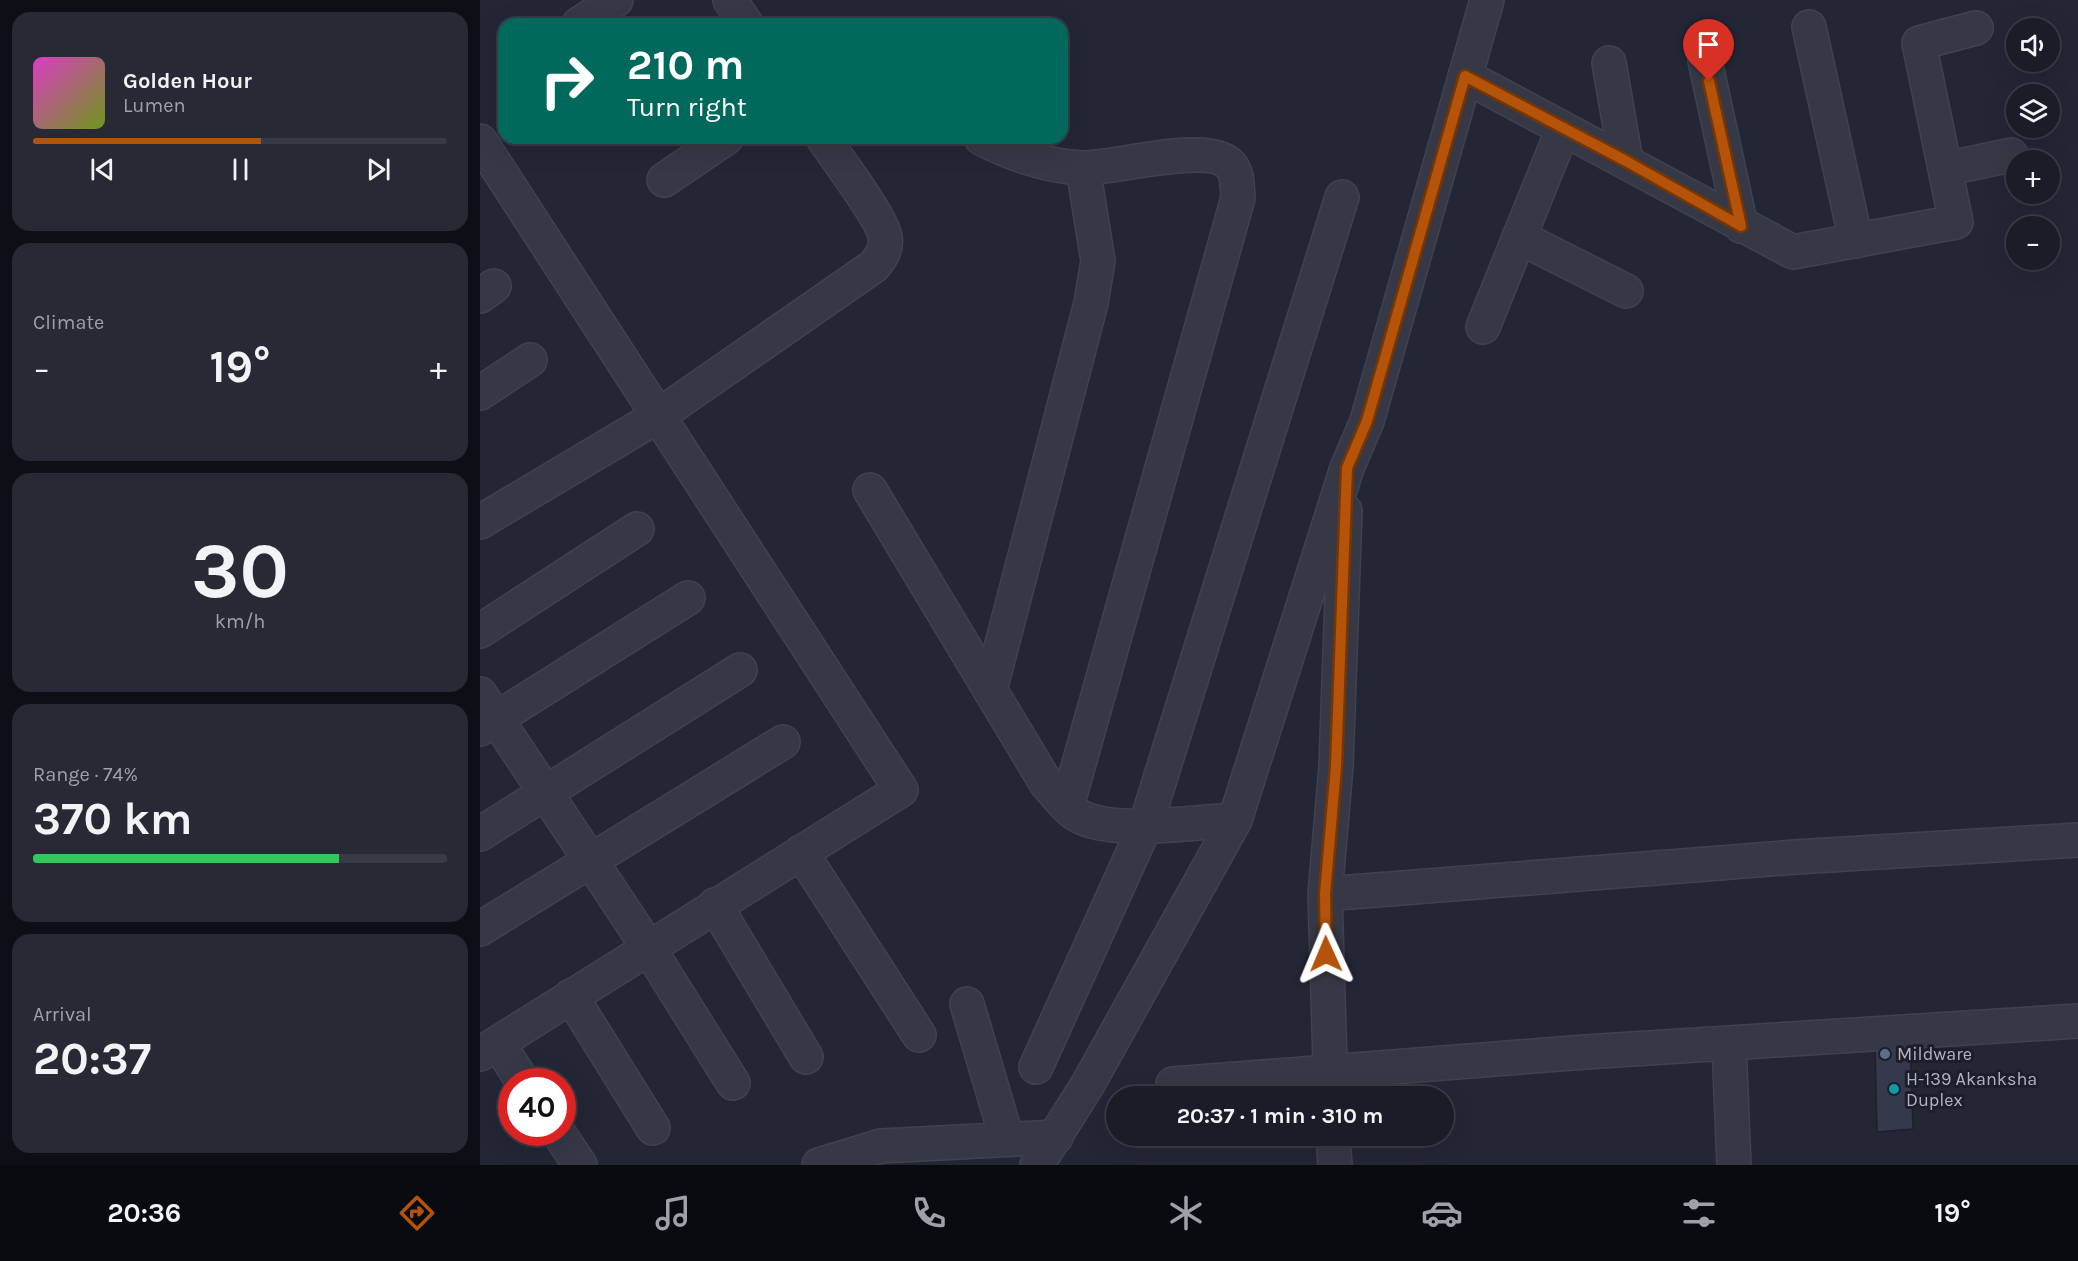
<!DOCTYPE html>
<meta charset="utf-8">
<style>
body{margin:0;font-family:Karla,sans-serif;background:#272934;color:#f1f3f6;height:100vh;display:flex;flex-direction:column;font-size:22px;white-space:nowrap}
*{box-sizing:border-box;margin:0}
p{font-size:20px;color:#9fa1a8}
.icon{flex:none;width:33px;height:33px;fill:none;stroke:currentColor;stroke-width:2;stroke-linecap:round;stroke-linejoin:round}
.map{position:relative;flex:1;overflow:hidden}
.details{display:flex;flex-direction:column;gap:12px;padding:12px;background:#0e0f16;width:480px}
.details>*{flex:none}
.banner{position:absolute;left:18px;top:18px;width:570px;height:126px;border-radius:18px;box-shadow:0 6px 24px #0002,0 0 0 2px #383a45;background:#00695c;color:#fff;overflow:hidden}
.buttons{position:absolute;left:1526px;top:18px;display:grid;gap:12px}
.buttons a{display:grid;place-items:center;width:54px;height:54px;border-radius:50%;background:#1a1c28;box-shadow:0 6px 24px #0002,0 0 0 2px #383a45;font-size:30px}
.speed{position:absolute;left:18px;top:1068px;display:flex;gap:12px;font-size:30px;font-weight:700;text-align:center}
.speed>*{display:grid;place-content:center;width:78px;height:78px;border-radius:50%;background:#1a1c28;box-shadow:0 6px 24px #0002,0 0 0 2px #383a45;line-height:1}
.speed .limit{border:9px solid #d22;background:#fff;color:#111}
.pin{position:absolute;display:grid;place-items:center;width:51px;height:51px;color:#fff;margin:-62px -26px;border-radius:50% 50% 50% 0;rotate:-45deg;box-shadow:0 0 6px #0007}
.pin .icon{rotate:45deg}
.me{position:absolute;width:66px;margin:-33px;rotate:359deg;stroke-linejoin:round;filter:drop-shadow(0 0 4px #0008)}
.turn{display:flex;align-items:center;gap:21px;height:126px;padding:0 30px;font-size:27px}
.turn .icon{width:78px;height:78px;stroke-width:2.5}
.turn b{display:block;font-size:42px;line-height:51px}
.big{font-size:45px;font-weight:700;line-height:1.1}
.details .widget{flex:1;display:flex;flex-direction:column;justify-content:center;gap:9px;min-width:0;padding:0 21px;border-radius:18px;background:#272934}
.details .dial{align-items:center;gap:0}
.dial b{font-size:78px;line-height:1}
.song{display:flex;align-items:center;gap:18px}
.cover{width:72px;height:72px;border-radius:9px;background:linear-gradient(135deg,hsl(310 70% 55%),hsl(80 70% 35%))}
.played{height:6px;border-radius:3px;background:linear-gradient(90deg,#b45309 55%,#383a45 55%)}
.keys{display:flex;justify-content:space-around;direction:ltr}
.heat{display:flex;justify-content:space-between;align-items:center;font-size:33px;direction:ltr}
.charge{height:9px;border-radius:4px;background:linear-gradient(90deg,#34c759 74%,#383a45 0)}
.trip{position:absolute;left:626px;top:1086px;width:348px;height:60px;border-radius:30px;background:#1a1c28;box-shadow:0 6px 24px #0002,0 0 0 2px #383a45;font-weight:700;line-height:60px;text-align:center}
.menu{display:flex;height:96px;justify-content:space-around;align-items:center;background:#0a0b10;color:#9fa1a8}
.menu .icon{width:42px;height:42px}
.menu .on{color:#b45309}
.menu b{font-size:27px;color:#f1f3f6}
main{display:flex;flex:1;min-height:0}
.map>svg:first-child{display:block}
</style>
<main>
<section class="details">
<div class="widget">
<div class="song"><i class="cover"></i><div><b>Golden Hour</b><p>Lumen</p></div></div>
<div class="played"></div>
<div class="keys"><svg class="icon" aria-label="previous" viewBox="0 0 24 24"><path d="M18 5L8 12l10 7zM5 5v14"/></svg><svg class="icon" aria-label="pause" viewBox="0 0 24 24"><path d="M8 5v14M16 5v14"/></svg><svg class="icon" aria-label="next" viewBox="0 0 24 24"><path d="M6 5l10 7-10 7zM19 5v14"/></svg></div>
</div>
<div class="widget"><p>Climate</p>
<div class="heat"><a>−</a><b class="big">19°</b><a>+</a></div>
</div>
<div class="widget dial"><b>30</b><p>km/h</p></div>
<div class="widget"><p>Range · 74%</p><b class="big">370 km</b><div class="charge"></div></div>
<div class="widget"><p>Arrival</p><b class="big">20:37</b></div>
</section>
<div class="map">
<svg width="1598" height="1165" viewBox="0 0 1598 1165">
<rect width="100%" height="100%" fill="#232635"/>
<polygon fill="#35394c" stroke="#1e202d" stroke-width="1.5" points="1430,1046 1433,1129 1397,1132 1395,1049"/>
<g fill="none" stroke-linecap="round" stroke-linejoin="round">
<g stroke="#3f4250" stroke-width="36">
<g id="minor">
<polyline points="250,0 266,24"/>
<polyline points="99,24 136,0"/>
<polyline points="1329,27 1376,241"/>
<polyline points="1225,61 1261,226"/>
<polyline points="1129,63 1146,161"/>
<polyline points="985,76 1313,252 1476,222 1439,43 1496,28"/>
<path d="M 501,138 C 532,154 567,167 603,168 C 634,169 733,139 752,167 C 758,176 757,187 758,198 L 587,806"/>
<polyline points="0,141 421,790 0,1054"/>
<polyline points="1465,169 1531,155"/>
<polyline points="184,180 246,138"/>
<polyline points="1039,237 1146,291"/>
<polyline points="0,296 14,286"/>
<polyline points="1003,327 1083,129"/>
<polyline points="0,393 50,360"/>
<path d="M 390,490 L 566,783 C 577,795 588,812 603,818 C 638,834 716,822 755,820"/>
<path d="M 0,522 L 178,416 L 394,266 C 401,257 407,249 405,237 C 403,219 355,156 343,138"/>
<polyline points="0,631 157,529"/>
<polyline points="510,690 611,303 618,261 603,168"/>
<polyline points="0,694 168,947 253,1083"/>
<polyline points="0,729 208,598"/>
<polyline points="0,834 260,670"/>
<polyline points="321,852 439,1035"/>
<polyline points="845,894 1316,857 1598,840"/>
<polyline points="235,905 326,1057"/>
<polyline points="0,929 303,742"/>
<polyline points="91,996 173,1128"/>
<polyline points="487,1004 527,1139"/>
<polyline points="18,1043 43,1082"/>
<polyline points="1249,1044 1254,1165"/>
<polyline points="556,1067 666,824 862,197"/>
<polyline points="693,1084 1105,1052 1598,1021"/>
<polyline points="851,1096 845,894 856,767 865,511"/>
<polyline points="78,1132 100,1165"/>
<polyline points="853,1136 855,1165"/>
<polyline points="339,1165 401,1146 576,1137"/>
<polyline points="557,1165 608,1084 755,820 867,468 887,421 1007,0"/>
</g>
</g>
<use href="#minor" stroke="#363846" stroke-width="33"/>
</g>
<g fill="none" stroke-linecap="round" stroke-linejoin="round">
<g stroke="#753606" stroke-width="15">
<polyline id="route" points="846,954 845,894 856,767 867,468 887,421 985,76 1146,161 1261,226 1229,81"/>
</g>
<use href="#route" stroke="#b45309" stroke-width="10"/>
</g>
<circle fill="#5c6f8a" stroke="#1c1e2b" stroke-width="2" cx="1405" cy="1054" r="6"/>
<circle fill="#0f9aa8" stroke="#1c1e2b" stroke-width="2" cx="1414" cy="1089" r="6"/>
<g text-anchor="middle" stroke-width="6" stroke-linejoin="round" paint-order="stroke">
<g font-size="18" fill="#b1b3c3" stroke="#1c1e2b" text-anchor="start">
<text x="1417" y="1060">Mildware</text>
<text x="1426" y="1085">H-139 Akanksha<tspan x="1426" dy="21">Duplex</tspan></text>
</g>
</g>
</svg>
<div class="buttons">
<a><svg class="icon" aria-label="sound" viewBox="0 0 24 24"><path d="M4 9h4l5-4v14l-5-4H4zM17 9q2 3 0 6"/></svg></a>
<a><svg class="icon" aria-label="layers" viewBox="0 0 24 24"><path d="M12 4l9 5-9 5-9-5zM3 14l9 5 9-5"/></svg></a>
<a>+</a>
<a>−</a>
</div>
<div class="speed"><div class="limit">40</div></div>
<div class="pin" style="left:1229px;top:81px;background:#d93025"><svg class="icon" aria-label="arrive" viewBox="0 0 24 24"><path d="M6 21V4h12l-3 4 3 4H6"/></svg></div>
<svg class="me" style="left:846px;top:954px" viewBox="-20 -20 40 40"><path d="M0-17L14 15 0 8-14 15z" fill="#b45309" stroke="#fff" stroke-width="4"/></svg>
<div class="trip">20:37 · 1 min · 310 m</div>
<div class="banner">
<div class="turn"><svg class="icon" aria-label="right" viewBox="0 0 24 24"><path d="M7 20v-9h11M14 6l5 5-5 5"/></svg><div><b>210 m</b>Turn right</div></div>
</div>
</div>
</main>
<nav class="menu">
<b>20:36</b>
<svg class="icon on" aria-label="directions" viewBox="0 0 24 24"><path d="M12 3l9 9-9 9-9-9zM9 14v-3h6M13 9l2 2-2 2"/></svg>
<svg class="icon" aria-label="music" viewBox="0 0 24 24"><path d="M9 18V5l10-2v13"/><circle cx="6" cy="18" r="3"/><circle cx="16" cy="16" r="3"/></svg>
<svg class="icon" aria-label="phone" viewBox="0 0 24 24"><path d="M5 4h4l2 5-3 2q2 4 5 5l2-3 5 2v4C11 20 4 13 5 4z"/></svg>
<svg class="icon" aria-label="climate" viewBox="0 0 24 24"><path d="M12 3v18M4 7l16 10M4 17L20 7"/></svg>
<svg class="icon" aria-label="car" viewBox="0 0 24 24"><path d="M5 17H2v-5l4-1 3-4h7l3 4 3 1v5h-3M9 17h6M6 11h13"/><circle cx="7" cy="17" r="2"/><circle cx="17" cy="17" r="2"/></svg>
<svg class="icon" aria-label="filters" viewBox="0 0 24 24"><path d="M4 7h16M4 17h16"/><circle cx="9" cy="7" r="2"/><circle cx="15" cy="17" r="2"/></svg>
<b>19°</b>
</nav>
